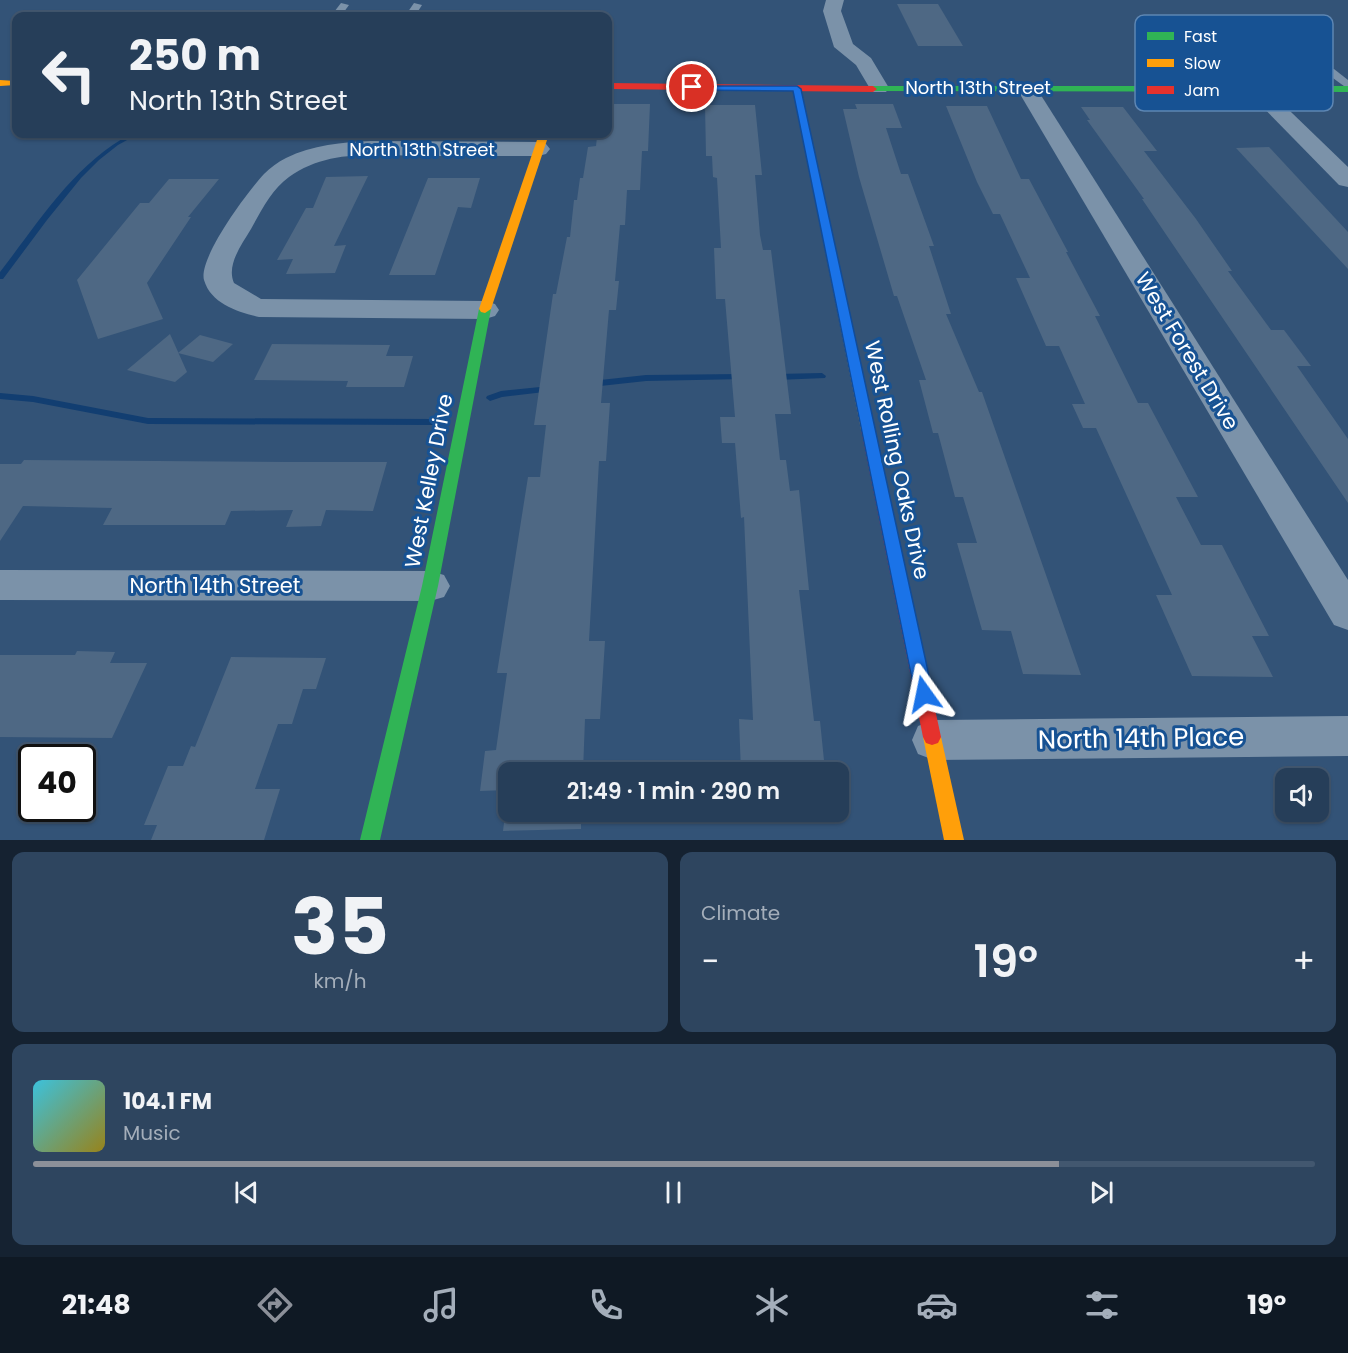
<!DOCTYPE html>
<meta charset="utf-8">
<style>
body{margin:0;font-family:Poppins,sans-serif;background:#2e455f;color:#f1f3f6;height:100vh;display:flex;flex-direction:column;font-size:22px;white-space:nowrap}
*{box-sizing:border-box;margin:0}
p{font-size:20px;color:#a4aeba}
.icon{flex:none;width:33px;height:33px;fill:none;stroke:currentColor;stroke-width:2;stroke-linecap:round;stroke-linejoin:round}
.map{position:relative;height:840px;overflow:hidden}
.panel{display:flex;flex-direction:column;gap:12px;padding:12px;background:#152231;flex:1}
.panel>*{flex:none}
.top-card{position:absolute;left:12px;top:12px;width:600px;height:126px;border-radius:12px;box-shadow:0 2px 4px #0004,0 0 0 2px #42576f;background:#263e59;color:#f1f3f6;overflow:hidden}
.fabs{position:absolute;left:1275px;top:768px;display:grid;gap:12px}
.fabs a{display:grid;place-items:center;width:54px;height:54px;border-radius:12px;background:#263e59;box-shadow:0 2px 4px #0004,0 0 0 2px #42576f;font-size:30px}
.speed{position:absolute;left:18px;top:744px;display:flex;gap:12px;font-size:30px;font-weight:700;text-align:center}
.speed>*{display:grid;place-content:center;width:78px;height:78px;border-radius:50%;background:#263e59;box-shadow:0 2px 4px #0004,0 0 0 2px #42576f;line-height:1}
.speed .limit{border:3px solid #111;border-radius:9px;background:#fff;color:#111}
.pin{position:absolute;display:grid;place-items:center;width:51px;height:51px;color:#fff;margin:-26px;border:3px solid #fff;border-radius:50%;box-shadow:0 2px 6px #0007}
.me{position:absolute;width:66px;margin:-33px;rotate:348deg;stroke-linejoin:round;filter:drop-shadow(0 0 4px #0008)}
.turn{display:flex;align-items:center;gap:21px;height:126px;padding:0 18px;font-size:27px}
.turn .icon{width:78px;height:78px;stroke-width:2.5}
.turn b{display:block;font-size:42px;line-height:51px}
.big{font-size:45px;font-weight:600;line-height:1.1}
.panel .widget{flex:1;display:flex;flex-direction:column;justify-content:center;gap:9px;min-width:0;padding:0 21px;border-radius:12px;background:#2e455f}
.panel .dial{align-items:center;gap:0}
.dial b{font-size:78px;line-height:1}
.song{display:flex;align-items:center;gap:18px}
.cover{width:72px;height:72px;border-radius:9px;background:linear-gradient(135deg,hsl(190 70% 55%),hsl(50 70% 35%))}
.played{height:6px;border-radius:3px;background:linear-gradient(90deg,#8c9099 80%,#42576f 80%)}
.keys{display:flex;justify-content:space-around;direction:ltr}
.heat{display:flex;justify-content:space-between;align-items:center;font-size:33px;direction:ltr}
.panel .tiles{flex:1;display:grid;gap:12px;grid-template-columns:1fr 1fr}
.widget:last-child{grid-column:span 2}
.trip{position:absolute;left:498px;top:762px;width:351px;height:60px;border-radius:12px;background:#263e59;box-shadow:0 2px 4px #0004,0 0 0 2px #42576f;font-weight:600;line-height:60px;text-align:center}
.menu{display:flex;height:96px;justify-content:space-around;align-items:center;background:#0f1924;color:#a4aeba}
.menu .icon{width:42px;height:42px}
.menu .current{color:#8c9099}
.menu b{font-size:27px;color:#f1f3f6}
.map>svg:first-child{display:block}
</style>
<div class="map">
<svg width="1348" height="840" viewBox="0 0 1348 840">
<rect width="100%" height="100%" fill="#335377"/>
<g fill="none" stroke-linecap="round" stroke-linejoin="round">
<g fill="#123e71" fill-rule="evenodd">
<path d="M 131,134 L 138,134 L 118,145 L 99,160 L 81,178 L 47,220 L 3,279 L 0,279 L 0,272 C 39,222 74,164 131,134 Z"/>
<polygon points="822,373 826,376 825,378 777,380 773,377 777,374"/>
<polygon points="742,374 746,377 745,379 646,381 591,387 587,384 591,381 646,375"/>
<polygon points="550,386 554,389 553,391 502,397 490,401 486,398 487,396 501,391"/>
<polygon points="0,393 33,396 148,418 434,419 440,417 444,420 443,422 435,425 148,424 33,402 0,399"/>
</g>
</g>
<g fill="#4e6884">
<polygon points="897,4 938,4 963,46 918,46"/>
<polygon points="608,104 650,104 648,151 642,151 640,190 627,190 625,225 620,225 615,281 619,281 616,310 609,310 601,403 610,403 606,461 599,461 589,641 605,641 600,719 585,719 583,772 508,772 508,812 581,812 581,829 503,831 508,790 480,791 485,751 496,750 507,673 497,673 528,477 540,477 546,425 534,425 553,294 556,294 567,237 570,237 574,200 577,200 580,178 583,178 588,147 596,146 597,137 605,137 608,134"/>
<polygon points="855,104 893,104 902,128 886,128 901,174 908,174 934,246 929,246 951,314 946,314 979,392 982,392 1081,675 1023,674 1011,631 982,630 957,543 977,543 963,497 955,497 938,433 933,433 919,380 926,380 897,296 894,296 859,177 843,109 857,109"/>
<polygon points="705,105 755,105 762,175 755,175 760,235 763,250 771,250 791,414 775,414 780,460 786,460 790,491 799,490 809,590 799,590 814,721 820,721 825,770 792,769 792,772 741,772 739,719 753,720 744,517 741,518 735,443 722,443 720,417 735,417 725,299 716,299 714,248 721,248 717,178 713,177 712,156 706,156"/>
<polygon points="946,106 987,106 1021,179 1029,179 1068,252 1066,252 1100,316 1095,316 1138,403 1148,403 1198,497 1176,497 1201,545 1222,545 1269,636 1252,636 1273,677 1192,676 1156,595 1172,595 1096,428 1083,428 1072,404 1085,404 1059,346 1046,346 1016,278 1030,278 1000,214 993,214 977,182"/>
<polygon points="1081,107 1123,107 1157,151 1144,151 1196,219 1232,271 1228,271 1271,330 1284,330 1311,366 1297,366 1348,439 1348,503 1142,199 1144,199 1087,120 1090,120"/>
<polygon points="1269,147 1348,232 1348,269 1236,148"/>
<polygon points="368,176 334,246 346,245 335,273 286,274 293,259 277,260 306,208 313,208 326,177"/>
<polygon points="428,178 480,178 471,208 458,207 435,275 389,275"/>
<polygon points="169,179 219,179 188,217 191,217 147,283 163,319 98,339 77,280 140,203 149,203"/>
<polygon points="170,334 187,372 175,382 127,370"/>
<polygon points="200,335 233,344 213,362 178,353"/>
<polygon points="272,344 390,345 386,356 413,356 404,387 346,387 348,381 254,380"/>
<polygon points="24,460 287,462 387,462 373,511 326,510 321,526 286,527 293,510 231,511 225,525 103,525 112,508 23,506 0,541 0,464 21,464"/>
<polygon points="77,651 115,652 110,663 147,663 112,738 0,737 0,655 75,655"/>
<polygon points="231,657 326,658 316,689 303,689 292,724 278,724 255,789 280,789 264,840 151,840 157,825 144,825 168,766 183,766 191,746 195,747"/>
<polygon points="742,812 795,812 795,817 742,816"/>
</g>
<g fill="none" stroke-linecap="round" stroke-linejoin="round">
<g fill="#7b92a9" fill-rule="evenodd">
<polygon points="341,3 349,5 341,16 331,16"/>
<polygon points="414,3 422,5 415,16 405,16"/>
<polygon points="1326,69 1334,69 1348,80 1348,89 1326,73"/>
</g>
<g fill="#7b92a9" fill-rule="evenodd">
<polygon points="826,0 844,0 841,11 853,44 871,58 889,88 886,92 872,92 856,65 834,47 823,11"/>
<polygon points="1027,83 1034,85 1037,89 1348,580 1348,630 1334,625 1017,89 1020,85"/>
<polygon points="1256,83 1263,85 1348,167 1348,187 1339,185 1249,93 1246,89 1249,85"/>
<path d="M 371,141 L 538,142 L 546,144 L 550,149 L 546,154 L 538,156 C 503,156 467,156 432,156 C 384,156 330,147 289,177 C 272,189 261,211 251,229 C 242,244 226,265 234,283 L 261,299 L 485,301 L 495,304 L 499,310 L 495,316 L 485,319 L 259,317 C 238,312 211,304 204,280 C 198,258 248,191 264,174 C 270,168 278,162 286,158 C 312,145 343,142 371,141 Z"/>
<polygon points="0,570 430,571 444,575 450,586 444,597 430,601 0,600"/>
<polygon points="1348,716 1348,756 934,760 918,754 912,740 918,726 934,720"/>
</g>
<g fill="#30b455" fill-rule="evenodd">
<polygon points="873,86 1348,86 1348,92 870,91 870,87"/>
<polygon points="485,305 491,309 438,586 380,840 360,840 422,586 479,309"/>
</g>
<g fill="#ff9f0a" fill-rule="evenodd">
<polygon points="0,80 16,81 16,85 0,86"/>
<polygon points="797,86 801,89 875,430 868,435 861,430 793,89"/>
<polygon points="539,134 549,134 491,309 485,313 481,312 479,309"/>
<polygon points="932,729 938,731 941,737 964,840 944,840 923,737 926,731"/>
</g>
<g fill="#e5322d" fill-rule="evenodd">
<polygon points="608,83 873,86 877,89 873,92 608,89"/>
<polygon points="868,425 875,430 941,737 938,743 932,745 926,743 923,737 861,430"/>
</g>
</g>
<polygon fill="#1a73e8" stroke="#114b97" stroke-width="1.5" points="689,86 797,86 801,89 933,694 931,699 924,701 918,699 915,694 793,91 692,90"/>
<g text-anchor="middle" stroke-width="6" stroke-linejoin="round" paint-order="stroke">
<g font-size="18" fill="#fff" stroke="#175293">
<text x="978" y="94">North 13th Street</text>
<text x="422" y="156">North 13th Street</text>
</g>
<g font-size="21" fill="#fff" stroke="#175293">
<text transform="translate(1187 351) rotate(59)" y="7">West Forest Drive</text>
<text transform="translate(897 460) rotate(78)" y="7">West Rolling Oaks Drive</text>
<text transform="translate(429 481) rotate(-79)" y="7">West Kelley Drive</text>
<text x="215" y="593">North 14th Street</text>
</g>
<g font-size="26" fill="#fff" stroke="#175293">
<text transform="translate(1141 738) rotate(-1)" y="9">North 14th Place</text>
</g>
</g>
<rect x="1135" y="15" width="198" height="96" rx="9" fill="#175293" stroke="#5d86b3" stroke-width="1.5"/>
<rect x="1147" y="32" width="27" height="8" fill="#30b455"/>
<rect x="1147" y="59" width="27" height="8" fill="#ff9f0a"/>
<rect x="1147" y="86" width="27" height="8" fill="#e5322d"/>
<g font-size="16" fill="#fff">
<text x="1184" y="42">Fast</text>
<text x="1184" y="69">Slow</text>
<text x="1184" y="96">Jam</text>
</g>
</svg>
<div class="fabs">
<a><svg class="icon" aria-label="sound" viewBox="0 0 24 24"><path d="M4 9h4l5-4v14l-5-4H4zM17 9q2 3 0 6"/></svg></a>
</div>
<div class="speed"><div class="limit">40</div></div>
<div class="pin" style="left:692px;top:87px;background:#d93025"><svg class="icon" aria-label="arrive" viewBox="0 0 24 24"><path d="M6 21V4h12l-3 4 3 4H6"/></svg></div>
<svg class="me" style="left:924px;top:694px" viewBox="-20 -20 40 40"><path d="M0-17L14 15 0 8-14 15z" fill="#1a73e8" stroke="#fff" stroke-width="4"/></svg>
<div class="trip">21:49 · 1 min · 290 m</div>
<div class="top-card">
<div class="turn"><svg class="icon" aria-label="left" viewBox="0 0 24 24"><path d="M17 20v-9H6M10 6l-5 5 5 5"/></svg><div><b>250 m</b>North 13th Street</div></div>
</div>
</div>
<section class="panel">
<div class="tiles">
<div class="widget dial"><b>35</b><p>km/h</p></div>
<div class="widget"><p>Climate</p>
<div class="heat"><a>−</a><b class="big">19°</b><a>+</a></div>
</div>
<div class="widget">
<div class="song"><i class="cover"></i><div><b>104.1 FM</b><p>Music</p></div></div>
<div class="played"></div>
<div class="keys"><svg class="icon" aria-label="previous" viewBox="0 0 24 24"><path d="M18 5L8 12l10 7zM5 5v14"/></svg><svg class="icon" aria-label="pause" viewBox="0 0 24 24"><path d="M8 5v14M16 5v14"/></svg><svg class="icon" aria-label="next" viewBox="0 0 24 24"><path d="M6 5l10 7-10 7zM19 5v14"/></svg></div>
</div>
</div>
</section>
<nav class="menu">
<b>21:48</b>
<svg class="icon current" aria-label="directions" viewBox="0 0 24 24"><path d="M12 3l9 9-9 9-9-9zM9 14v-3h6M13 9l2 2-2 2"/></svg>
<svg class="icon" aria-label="music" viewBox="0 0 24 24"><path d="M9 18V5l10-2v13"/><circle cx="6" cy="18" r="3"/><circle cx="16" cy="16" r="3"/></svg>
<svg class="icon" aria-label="phone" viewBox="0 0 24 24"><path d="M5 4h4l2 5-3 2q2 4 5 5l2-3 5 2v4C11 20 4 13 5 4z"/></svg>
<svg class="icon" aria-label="climate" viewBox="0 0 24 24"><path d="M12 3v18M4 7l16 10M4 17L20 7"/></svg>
<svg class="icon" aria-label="car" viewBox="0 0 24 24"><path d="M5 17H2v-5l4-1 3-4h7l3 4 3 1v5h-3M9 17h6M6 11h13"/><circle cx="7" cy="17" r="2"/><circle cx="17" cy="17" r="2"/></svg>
<svg class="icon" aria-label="filters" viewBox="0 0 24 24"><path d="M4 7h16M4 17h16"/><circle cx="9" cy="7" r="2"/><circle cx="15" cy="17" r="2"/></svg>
<b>19°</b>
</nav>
